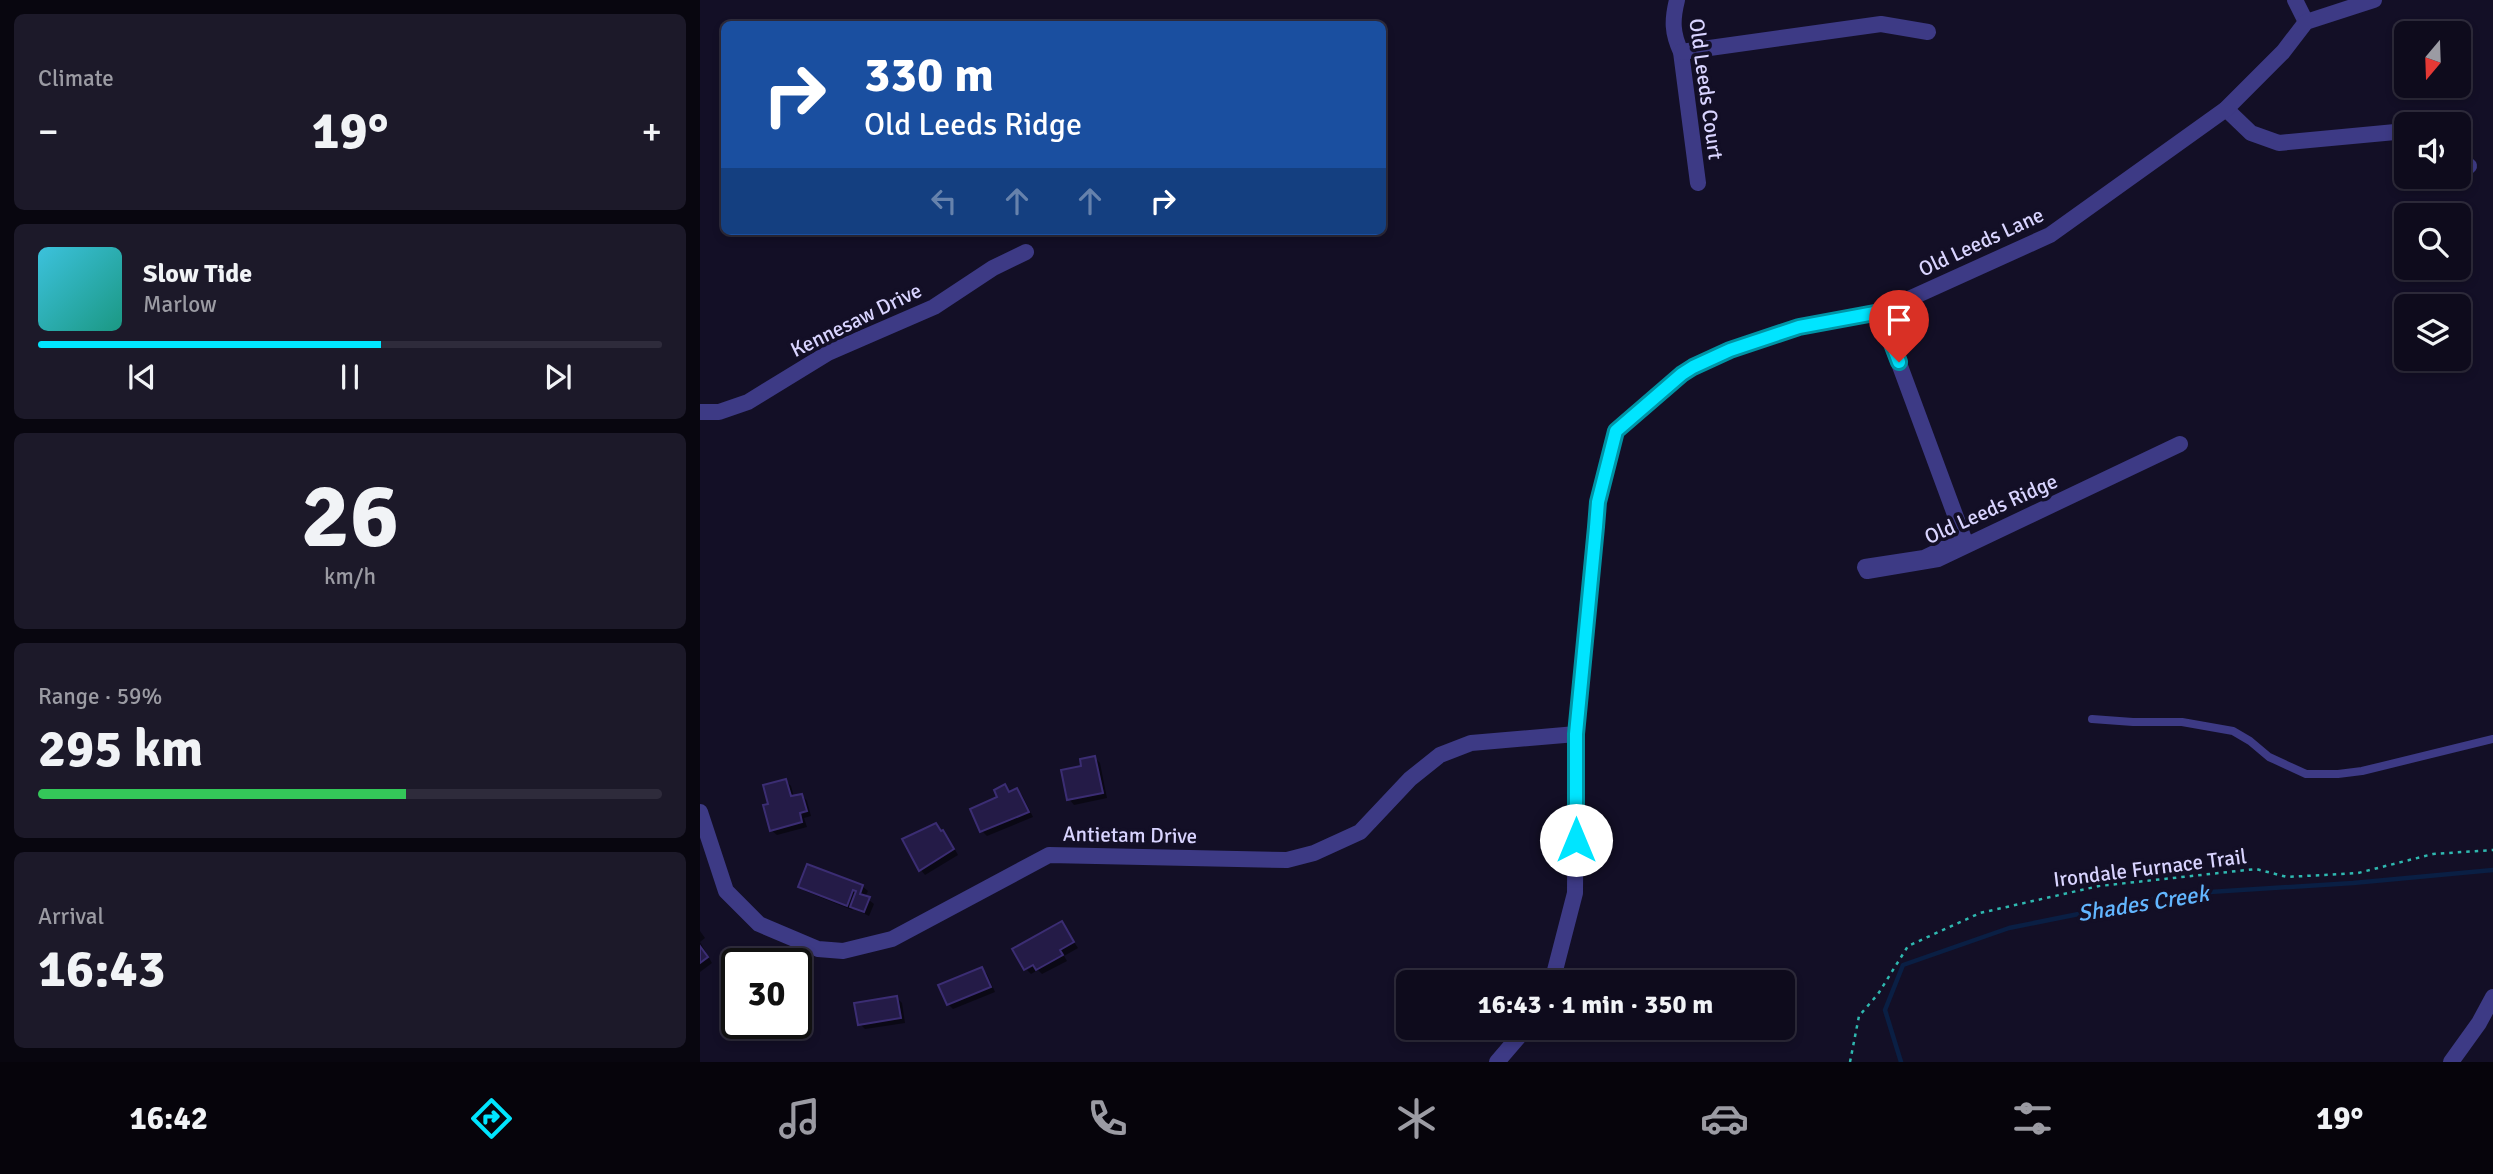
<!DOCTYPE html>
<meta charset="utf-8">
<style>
body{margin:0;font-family:Signika,sans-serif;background:#1c1929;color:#f1f3f6;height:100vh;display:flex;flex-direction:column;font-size:26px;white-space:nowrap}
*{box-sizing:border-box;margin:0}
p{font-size:23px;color:#9b9ba3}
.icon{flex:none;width:38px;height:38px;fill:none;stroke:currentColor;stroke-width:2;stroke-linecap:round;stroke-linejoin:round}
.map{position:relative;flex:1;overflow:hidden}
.details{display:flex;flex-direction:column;gap:14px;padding:14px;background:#08060f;width:700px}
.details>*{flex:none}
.hud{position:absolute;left:21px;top:21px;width:665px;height:214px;border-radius:10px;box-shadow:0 4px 10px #0003,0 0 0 2px #2e2b3b;background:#1a4fa0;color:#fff;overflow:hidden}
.needle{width:46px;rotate:199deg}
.buttons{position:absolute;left:1694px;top:21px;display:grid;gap:14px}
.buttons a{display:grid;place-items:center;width:77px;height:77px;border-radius:10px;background:#0e0b1c;box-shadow:0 4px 10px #0003,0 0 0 2px #2e2b3b;font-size:35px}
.speed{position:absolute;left:21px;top:948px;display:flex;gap:14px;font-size:35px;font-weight:700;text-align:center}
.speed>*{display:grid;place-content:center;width:91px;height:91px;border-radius:50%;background:#0e0b1c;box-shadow:0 4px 10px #0003,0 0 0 2px #2e2b3b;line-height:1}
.speed .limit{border:4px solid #111;border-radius:10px;background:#fff;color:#111}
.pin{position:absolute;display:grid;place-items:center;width:60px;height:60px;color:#fff;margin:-72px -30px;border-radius:50% 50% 50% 0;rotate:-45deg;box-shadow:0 0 7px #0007}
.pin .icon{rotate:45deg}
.me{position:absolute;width:77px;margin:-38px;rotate:0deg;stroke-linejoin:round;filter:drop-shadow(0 0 5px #0008)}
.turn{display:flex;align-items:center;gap:24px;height:147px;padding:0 28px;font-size:32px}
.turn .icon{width:91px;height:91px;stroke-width:2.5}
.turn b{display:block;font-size:49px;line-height:60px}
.lanes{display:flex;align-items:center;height:66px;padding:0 28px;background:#0003;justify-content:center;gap:35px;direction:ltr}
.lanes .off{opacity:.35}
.big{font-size:52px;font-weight:800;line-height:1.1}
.details .card{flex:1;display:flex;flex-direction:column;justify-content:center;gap:10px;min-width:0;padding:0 24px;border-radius:10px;background:#1c1929}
.details .dial{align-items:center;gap:0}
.dial b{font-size:91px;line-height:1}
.song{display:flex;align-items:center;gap:21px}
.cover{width:84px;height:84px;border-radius:10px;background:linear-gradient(135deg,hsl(190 70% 55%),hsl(170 70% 35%))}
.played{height:7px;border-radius:4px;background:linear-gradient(90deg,#00e5ff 55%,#2e2b3b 55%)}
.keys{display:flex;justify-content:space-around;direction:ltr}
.heat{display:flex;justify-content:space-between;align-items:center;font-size:38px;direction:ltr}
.charge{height:10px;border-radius:5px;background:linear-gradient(90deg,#34c759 59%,#2e2b3b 0)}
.trip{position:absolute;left:696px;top:970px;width:399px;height:70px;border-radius:10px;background:#0e0b1c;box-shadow:0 4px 10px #0003,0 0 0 2px #2e2b3b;font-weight:800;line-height:70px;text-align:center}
.menu{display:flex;height:112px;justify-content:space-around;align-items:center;background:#06040b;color:#9b9ba3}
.menu .icon{width:49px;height:49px}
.menu .active{color:#00e5ff}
.menu b{font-size:32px;color:#f1f3f6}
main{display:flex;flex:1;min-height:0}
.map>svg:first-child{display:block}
</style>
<main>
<section class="details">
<div class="card"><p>Climate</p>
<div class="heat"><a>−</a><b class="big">19°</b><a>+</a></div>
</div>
<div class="card">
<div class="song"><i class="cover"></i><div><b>Slow Tide</b><p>Marlow</p></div></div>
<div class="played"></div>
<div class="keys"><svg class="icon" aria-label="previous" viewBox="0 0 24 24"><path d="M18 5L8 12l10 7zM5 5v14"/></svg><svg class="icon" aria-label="pause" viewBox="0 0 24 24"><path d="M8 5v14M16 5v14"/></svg><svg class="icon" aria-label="next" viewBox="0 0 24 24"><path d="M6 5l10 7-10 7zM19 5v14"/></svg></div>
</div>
<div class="card dial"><b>26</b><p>km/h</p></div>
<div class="card"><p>Range · 59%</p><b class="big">295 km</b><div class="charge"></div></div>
<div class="card"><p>Arrival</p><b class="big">16:43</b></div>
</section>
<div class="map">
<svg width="1793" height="1062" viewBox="0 0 1793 1062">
<rect width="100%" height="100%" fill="#130f26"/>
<g fill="#0007">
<polygon points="395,758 400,763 407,798 374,805 369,799 383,768"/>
<polygon points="86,781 91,786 94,797 102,795 107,801 111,816 104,818 107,827 77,835 71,830 70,805"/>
<polygon points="305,786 310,791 317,790 322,795 333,817 287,836 282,831"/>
<polygon points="236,825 248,837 258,855 225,875 220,869"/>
<polygon points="100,886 162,886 168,891 165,897 174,904 169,916 153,908 152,910 105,891"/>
<polygon points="362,924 378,948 364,956 367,961 342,974 338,970 331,974 327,970 341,962"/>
<polygon points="0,931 5,938 0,942 12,963 0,972"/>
<polygon points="282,969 287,974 295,992 253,1009 248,1004"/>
<polygon points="197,998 202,1003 205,1023 165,1029 160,1024"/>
</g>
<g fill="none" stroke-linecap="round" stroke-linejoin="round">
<polyline stroke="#0a1f44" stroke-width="4.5" points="1201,1062 1185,1010 1203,965 1309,928 1478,894 1653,883 1793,870"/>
</g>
<g fill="#241b47" stroke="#3b2d73" stroke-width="2">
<polygon points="395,756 403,793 367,800 361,770 381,766 380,759"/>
<polygon points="86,779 91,796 102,794 107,811 100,813 102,822 70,831 63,805 68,804 63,785"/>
<polygon points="305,784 309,792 317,788 329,812 280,832 270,809 297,797 294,790"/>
<polygon points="236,823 241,831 243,830 254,849 219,871 202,839"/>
<polygon points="107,864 163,885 160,894 170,897 164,912 150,907 156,891 153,890 147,906 98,887"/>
<polygon points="362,921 374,942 360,950 363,955 336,970 333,965 324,970 312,949"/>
<polygon points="0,946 8,957 0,963"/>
<polygon points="282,967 291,987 247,1005 238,985"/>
<polygon points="197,996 201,1018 158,1025 154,1003"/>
</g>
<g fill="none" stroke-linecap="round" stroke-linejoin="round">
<polyline stroke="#2fb8b0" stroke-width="2.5" stroke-dasharray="3.5 5" stroke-linecap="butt" points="1150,1062 1159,1016 1178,994 1208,946 1280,913 1399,886 1556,869 1587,877 1658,873 1733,854 1793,850"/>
<polyline stroke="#3d3a85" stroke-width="8" points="1392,719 1433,722 1482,722 1533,731 1550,741 1569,757 1606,774 1638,774 1662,771 1793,739"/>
<g stroke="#3d3a85" stroke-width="16">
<path d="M 977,0 C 972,20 972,33 981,52 L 998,183"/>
<polyline points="1595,0 1606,22"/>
<polyline points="981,52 1181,24 1228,32"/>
<polyline points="1526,109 1551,133 1579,143 1706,131"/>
<polyline points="1759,159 1769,166"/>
<polyline points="1180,312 1264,539 1224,558 1165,567 1167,571 1238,559 1480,444"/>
<polyline points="0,412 19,412 48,402 128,353 234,307 293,268 326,252"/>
<polyline points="0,812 26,891 59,924 118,949 143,951 192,939 349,855 587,860 614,853 660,832 710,779 740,755 771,743 876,734"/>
<polyline points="852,982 875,893 876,734 898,502 916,431 982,374 993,367 1030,350 1099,327 1180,312 1350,235 1526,109 1583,52 1606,22 1674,0"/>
<polyline points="797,1062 827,1027"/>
<polyline points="1751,1062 1779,1023 1793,997"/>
</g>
</g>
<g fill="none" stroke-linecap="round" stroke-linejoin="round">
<g stroke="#0095a6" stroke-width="18">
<polyline id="route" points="876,840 876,734 896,527 898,502 916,431 982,374 993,367 1030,350 1099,327 1180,312 1199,362"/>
</g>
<use href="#route" stroke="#00e5ff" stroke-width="12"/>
</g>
<g text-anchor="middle" stroke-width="7" stroke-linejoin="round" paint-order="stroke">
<g font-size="21" fill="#d9d4ff" stroke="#130f26">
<text transform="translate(1006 89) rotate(82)" y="7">Old Leeds Court</text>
<text transform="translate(1281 242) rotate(-25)" y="7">Old Leeds Lane</text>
<text transform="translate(156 320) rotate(-26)" y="7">Kennesaw Drive</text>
<text transform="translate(1291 509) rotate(-24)" y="7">Old Leeds Ridge</text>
<text transform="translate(430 835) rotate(1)" y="7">Antietam Drive</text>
<text transform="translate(1450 868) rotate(-7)" y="7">Irondale Furnace Trail</text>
</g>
<g font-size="23" font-style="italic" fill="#62b6ff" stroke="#130f26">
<text transform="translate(1443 903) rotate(-9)" y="8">Shades Creek</text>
</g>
</g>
</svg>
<div class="buttons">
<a><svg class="needle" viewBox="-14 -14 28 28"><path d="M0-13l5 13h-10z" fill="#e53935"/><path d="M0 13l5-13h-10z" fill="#9b9ba3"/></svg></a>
<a><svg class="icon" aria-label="sound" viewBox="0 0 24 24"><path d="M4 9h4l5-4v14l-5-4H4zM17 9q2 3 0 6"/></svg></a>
<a><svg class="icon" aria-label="search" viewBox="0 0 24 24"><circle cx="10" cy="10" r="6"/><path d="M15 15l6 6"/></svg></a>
<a><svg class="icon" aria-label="layers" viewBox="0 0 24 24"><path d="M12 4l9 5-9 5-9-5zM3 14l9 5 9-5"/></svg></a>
</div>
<div class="speed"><div class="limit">30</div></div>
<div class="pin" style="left:1199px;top:362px;background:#d93025"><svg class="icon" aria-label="arrive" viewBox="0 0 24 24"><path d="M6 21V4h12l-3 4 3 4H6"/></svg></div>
<svg class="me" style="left:876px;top:840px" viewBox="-20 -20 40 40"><circle r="19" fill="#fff"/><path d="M0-13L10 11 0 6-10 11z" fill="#00e5ff"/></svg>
<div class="trip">16:43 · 1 min · 350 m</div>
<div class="hud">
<div class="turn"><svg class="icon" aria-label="right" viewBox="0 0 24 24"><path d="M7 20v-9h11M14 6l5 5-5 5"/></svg><div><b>330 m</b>Old Leeds Ridge</div></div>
<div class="lanes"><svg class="icon off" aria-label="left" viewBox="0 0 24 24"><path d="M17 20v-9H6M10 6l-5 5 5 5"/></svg><svg class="icon off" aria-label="ahead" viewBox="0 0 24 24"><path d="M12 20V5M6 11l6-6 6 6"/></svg><svg class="icon off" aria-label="ahead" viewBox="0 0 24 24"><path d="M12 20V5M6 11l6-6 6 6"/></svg><svg class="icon" aria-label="right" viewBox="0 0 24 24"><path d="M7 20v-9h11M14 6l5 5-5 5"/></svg></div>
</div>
</div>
</main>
<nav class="menu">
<b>16:42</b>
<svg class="icon active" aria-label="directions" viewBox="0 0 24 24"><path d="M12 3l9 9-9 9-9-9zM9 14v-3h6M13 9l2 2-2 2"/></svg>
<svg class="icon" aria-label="music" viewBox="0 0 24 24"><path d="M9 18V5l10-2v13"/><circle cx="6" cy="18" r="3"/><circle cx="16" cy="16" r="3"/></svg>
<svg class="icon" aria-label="phone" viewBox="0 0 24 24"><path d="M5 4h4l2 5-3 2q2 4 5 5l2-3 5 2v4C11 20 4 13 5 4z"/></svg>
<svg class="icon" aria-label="climate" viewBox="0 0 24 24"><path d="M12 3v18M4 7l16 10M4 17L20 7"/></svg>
<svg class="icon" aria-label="car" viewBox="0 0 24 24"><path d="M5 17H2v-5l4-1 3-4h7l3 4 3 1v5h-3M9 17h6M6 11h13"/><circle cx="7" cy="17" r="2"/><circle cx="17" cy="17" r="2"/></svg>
<svg class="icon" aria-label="filters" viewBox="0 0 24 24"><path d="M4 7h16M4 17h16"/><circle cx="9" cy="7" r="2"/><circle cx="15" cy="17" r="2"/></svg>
<b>19°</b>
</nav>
